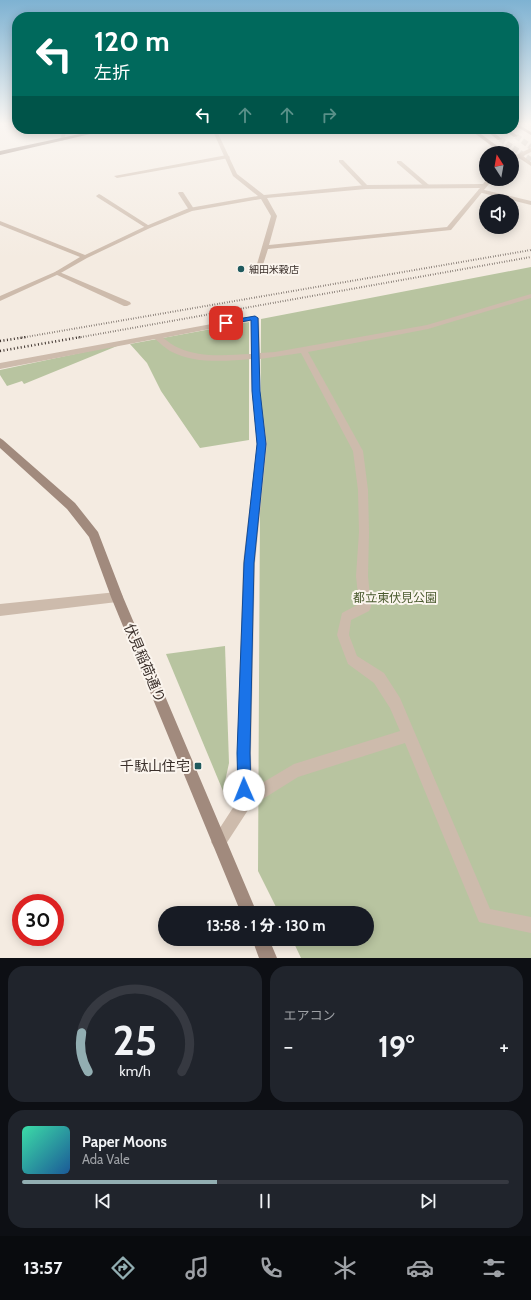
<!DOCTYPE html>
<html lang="ja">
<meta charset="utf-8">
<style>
body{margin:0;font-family:Cabin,"Noto Sans JP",sans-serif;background:#20242c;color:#f1f3f6;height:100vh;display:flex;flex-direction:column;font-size:15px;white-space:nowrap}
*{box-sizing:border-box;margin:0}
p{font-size:13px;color:#9ea1a6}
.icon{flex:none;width:22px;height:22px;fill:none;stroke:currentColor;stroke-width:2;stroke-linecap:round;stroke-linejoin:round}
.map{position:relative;height:958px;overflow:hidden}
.details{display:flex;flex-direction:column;gap:8px;padding:8px;background:#0d0f14;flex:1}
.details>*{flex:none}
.top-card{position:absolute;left:12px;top:12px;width:507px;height:122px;border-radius:16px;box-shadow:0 2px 10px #0003;background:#00695c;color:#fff;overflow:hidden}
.needle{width:26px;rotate:349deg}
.controls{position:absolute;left:479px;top:146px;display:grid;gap:8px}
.controls a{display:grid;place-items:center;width:40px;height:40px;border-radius:50%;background:#171b24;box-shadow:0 2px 10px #0003;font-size:20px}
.speed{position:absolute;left:12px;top:894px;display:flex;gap:8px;font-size:20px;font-weight:700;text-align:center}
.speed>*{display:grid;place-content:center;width:52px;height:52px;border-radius:50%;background:#171b24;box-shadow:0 2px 10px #0003;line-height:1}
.speed .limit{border:6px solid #d22;background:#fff;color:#111}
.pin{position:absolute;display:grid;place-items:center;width:34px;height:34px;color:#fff;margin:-17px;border-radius:8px;box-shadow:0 2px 6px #0006}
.me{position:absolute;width:44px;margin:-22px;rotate:359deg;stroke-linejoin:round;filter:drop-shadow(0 0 3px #0008)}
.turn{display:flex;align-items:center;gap:14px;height:84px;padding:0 16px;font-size:18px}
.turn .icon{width:52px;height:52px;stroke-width:2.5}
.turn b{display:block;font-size:28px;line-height:34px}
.lanes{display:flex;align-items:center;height:38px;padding:0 16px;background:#0003;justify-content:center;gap:20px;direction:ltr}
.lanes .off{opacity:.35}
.big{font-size:30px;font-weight:800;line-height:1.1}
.details .widget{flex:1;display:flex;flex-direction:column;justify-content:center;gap:6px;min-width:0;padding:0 14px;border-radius:16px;background:#20242c}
.details .dial{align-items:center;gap:0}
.dial svg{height:104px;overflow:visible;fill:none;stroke:#363941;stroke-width:7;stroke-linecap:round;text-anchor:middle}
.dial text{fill:#f1f3f6;stroke:none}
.song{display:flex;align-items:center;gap:12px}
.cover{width:48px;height:48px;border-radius:6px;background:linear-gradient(135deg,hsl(160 70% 55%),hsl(210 70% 35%))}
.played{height:4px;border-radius:2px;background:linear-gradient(90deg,#92aeb2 40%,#363941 40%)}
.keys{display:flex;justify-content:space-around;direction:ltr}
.heat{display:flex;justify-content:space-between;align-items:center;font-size:22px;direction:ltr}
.details .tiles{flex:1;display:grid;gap:8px;grid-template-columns:1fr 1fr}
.widget:last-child{grid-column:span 2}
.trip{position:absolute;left:158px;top:906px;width:216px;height:40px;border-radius:20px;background:#171b24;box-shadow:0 2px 10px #0003;font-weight:800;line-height:40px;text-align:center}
.menu{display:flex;height:64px;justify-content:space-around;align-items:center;background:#090b0e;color:#9ea1a6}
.menu .icon{width:28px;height:28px}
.menu .on{color:#92aeb2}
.menu b{font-size:18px;color:#f1f3f6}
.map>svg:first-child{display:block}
</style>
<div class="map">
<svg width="531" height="958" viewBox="0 0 531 958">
<rect width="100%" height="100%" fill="#f4ebe1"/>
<g fill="#b8c4a0">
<polygon points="531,267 531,958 301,958 292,939 367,939 367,913 279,913 258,871 261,319"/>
<polygon points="249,322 249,440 200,448 161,391 147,363 130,344"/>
<polygon points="122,344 24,384 22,381 7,386 0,375 0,370"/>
<polygon points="225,646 229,763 223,791 166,654"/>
</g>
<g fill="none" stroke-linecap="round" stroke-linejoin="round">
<g stroke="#cfc6bd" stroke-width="5.5" stroke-dasharray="5.5 2.5" stroke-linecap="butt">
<polyline points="516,136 531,147"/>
<polyline points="500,139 531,160"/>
</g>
<g fill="#cdbbac" fill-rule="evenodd">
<polygon points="227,155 230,157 229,158 117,178 114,176"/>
<polygon points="339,160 343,160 368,186 368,188 364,188 339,162"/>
<polygon points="397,161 401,161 429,185 429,187 425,187 397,163"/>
<polygon points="480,189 531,201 531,205 478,192 478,190"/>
<polygon points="179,192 183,192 194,209 193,210 189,210 178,193"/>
<polygon points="99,194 101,195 151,227 146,228 97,197 96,196"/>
<polygon points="57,271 130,302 131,304 127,306 124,306 55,274 54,273"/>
</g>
<g fill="#cdbbac" fill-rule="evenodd">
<polygon points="63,129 67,129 64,140 62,141 60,140"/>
<path d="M 212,129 L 216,129 L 237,174 L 264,195 L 366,185 L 483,184 L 487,179 L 493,179 L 451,230 L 268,249 L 261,271 L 258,273 L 255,271 L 271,216 L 261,199 L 192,211 L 150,228 L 87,258 L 59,274 L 0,301 L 0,296 L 55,272 L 80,257 L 0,225 L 0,221 L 85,255 L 146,226 L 189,208 L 258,196 L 233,176 ZM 480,188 L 447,227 L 269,245 L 277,216 L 267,198 L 366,189 Z"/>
<polygon points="531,148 531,152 523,156 531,162 531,166 519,158 512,161 512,157"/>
<path d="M 531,294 L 531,298 L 428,329 L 308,352 L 363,451 L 368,490 L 369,532 L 368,576 L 371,607 L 369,611 L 351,620 L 349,635 L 357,656 L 384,673 L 400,698 L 490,909 L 531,917 L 531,933 L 479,922 L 405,743 L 298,777 L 250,807 L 224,847 L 219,850 L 214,847 L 211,842 L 214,837 L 238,800 L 237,753 L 243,563 L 257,444 L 252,391 L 251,359 C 226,361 195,364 172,352 C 166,349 160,343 155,339 L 0,369 L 0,363 L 255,316 L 259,318 L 260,353 L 275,352 L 427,325 ZM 251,321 L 251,354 C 228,355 200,358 179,348 C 173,346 168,341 163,338 ZM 301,353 L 353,451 L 358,490 L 359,532 L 356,576 L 359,604 L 342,613 L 337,635 L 348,664 L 374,683 L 390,708 L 400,731 L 294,764 L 252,789 L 251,753 L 255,563 L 267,444 L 260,391 L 260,359 Z"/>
<polygon points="117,592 121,593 123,597 121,601 117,602 0,616 0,604"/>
</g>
<g fill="#a18a7d" fill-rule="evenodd">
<polygon points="514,124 518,124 531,132 531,135 514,125"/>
<polygon points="469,129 474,129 507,153 501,153"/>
<polygon points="484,129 489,129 502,139 498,140"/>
<polygon points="503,129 508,129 518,136 514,137"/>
<polygon points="0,438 3,440 75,503 98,532 123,597 257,913 241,913 111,597 89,537 67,509 0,448"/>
<polygon points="252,939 269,939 277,958 259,958"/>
</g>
<polygon fill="#7d675c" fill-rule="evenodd" points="103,129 112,129 0,155 0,151"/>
<g stroke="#3b302b" stroke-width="2" stroke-dasharray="0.5 2" stroke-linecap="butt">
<polyline points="20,338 531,250"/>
<polyline points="76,338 531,257"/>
</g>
<g stroke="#3b302b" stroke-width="2.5" stroke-dasharray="1 2.5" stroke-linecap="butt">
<polyline points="0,341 26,337"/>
<polyline points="0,351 81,337"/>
</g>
</g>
<linearGradient id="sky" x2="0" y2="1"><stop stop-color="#7eb2d2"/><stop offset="0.48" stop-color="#faf6f2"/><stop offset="1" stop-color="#faf6f2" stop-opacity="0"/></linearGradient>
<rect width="531" height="258" fill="url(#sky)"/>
<polygon fill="#1a73e8" stroke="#114b97" points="255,316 258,318 260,391 266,444 254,563 250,753 251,790 249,794 244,796 240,794 238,790 237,753 244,563 257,444 252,391 251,320 226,325 223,323 226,321"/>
<g fill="#1f5a5e" stroke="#fbf5ee" stroke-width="1.5">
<circle cx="241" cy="269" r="4"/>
<rect x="194" y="762" width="8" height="8" rx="2"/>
</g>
<g text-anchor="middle" stroke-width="4" stroke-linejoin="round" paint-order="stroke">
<g font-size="10" fill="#3b302b" stroke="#fbf5ee" text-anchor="start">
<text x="249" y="273">細田米穀店</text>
</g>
<g font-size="12" fill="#4a5a2e" stroke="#fbf5ee">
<text x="395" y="602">都立東伏見公園</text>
</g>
<g font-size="14" fill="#3b302b" stroke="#fbf5ee">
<text transform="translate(145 663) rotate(67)" y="5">伏見稲荷通り</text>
</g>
<g font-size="14" fill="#3b302b" stroke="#fbf5ee" text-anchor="end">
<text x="190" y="771">千駄山住宅</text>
</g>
</g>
</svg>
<div class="controls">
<a><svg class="needle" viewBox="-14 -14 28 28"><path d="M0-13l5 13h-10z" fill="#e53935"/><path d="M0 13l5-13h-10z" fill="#9ea1a6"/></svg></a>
<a><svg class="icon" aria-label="sound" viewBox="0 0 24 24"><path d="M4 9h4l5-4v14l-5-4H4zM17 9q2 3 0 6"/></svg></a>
</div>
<div class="speed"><div class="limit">30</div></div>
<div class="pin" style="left:226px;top:323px;background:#d93025"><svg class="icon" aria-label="arrive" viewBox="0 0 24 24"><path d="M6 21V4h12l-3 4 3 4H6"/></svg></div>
<svg class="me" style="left:244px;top:790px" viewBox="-20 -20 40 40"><circle r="19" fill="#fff"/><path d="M0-13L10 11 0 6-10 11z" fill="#1a73e8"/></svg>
<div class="trip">13:58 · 1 分 · 130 m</div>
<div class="top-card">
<div class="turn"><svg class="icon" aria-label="left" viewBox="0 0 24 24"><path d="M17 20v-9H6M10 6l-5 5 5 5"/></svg><div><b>120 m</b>左折</div></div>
<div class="lanes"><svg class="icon" aria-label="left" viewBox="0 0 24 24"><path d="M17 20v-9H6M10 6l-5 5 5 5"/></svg><svg class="icon off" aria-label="ahead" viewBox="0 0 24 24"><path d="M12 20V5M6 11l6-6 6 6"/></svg><svg class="icon off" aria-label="ahead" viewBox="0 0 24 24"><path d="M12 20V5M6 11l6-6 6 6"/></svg><svg class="icon off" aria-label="right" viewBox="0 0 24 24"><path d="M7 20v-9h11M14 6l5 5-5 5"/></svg></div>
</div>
</div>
<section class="details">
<div class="tiles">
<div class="widget dial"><svg viewBox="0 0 100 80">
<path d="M14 69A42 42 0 1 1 86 69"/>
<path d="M14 69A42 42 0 0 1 9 39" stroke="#92aeb2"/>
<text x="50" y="56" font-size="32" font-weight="700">25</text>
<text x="50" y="72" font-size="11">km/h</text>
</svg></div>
<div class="widget"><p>エアコン</p>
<div class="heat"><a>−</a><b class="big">19°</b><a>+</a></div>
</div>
<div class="widget">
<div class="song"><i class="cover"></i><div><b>Paper Moons</b><p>Ada Vale</p></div></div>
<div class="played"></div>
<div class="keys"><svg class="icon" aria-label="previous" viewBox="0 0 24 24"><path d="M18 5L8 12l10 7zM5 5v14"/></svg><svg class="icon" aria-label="pause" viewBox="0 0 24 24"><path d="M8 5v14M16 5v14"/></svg><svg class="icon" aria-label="next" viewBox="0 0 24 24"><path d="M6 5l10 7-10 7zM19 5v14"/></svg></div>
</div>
</div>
</section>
<nav class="menu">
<b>13:57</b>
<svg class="icon on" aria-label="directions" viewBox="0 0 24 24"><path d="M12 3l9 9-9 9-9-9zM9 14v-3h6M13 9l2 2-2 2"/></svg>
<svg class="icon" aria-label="music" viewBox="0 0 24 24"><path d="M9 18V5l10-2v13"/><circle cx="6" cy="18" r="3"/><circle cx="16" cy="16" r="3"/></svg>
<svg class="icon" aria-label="phone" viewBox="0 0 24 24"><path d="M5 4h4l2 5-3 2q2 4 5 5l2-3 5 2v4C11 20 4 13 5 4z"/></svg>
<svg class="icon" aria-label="climate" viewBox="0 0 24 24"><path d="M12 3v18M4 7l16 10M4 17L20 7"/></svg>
<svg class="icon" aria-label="car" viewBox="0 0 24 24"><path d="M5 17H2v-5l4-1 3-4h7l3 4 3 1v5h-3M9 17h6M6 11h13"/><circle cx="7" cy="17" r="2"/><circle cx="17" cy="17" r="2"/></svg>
<svg class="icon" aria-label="filters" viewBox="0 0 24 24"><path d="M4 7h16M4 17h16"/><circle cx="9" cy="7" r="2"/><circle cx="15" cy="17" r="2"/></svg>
</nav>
